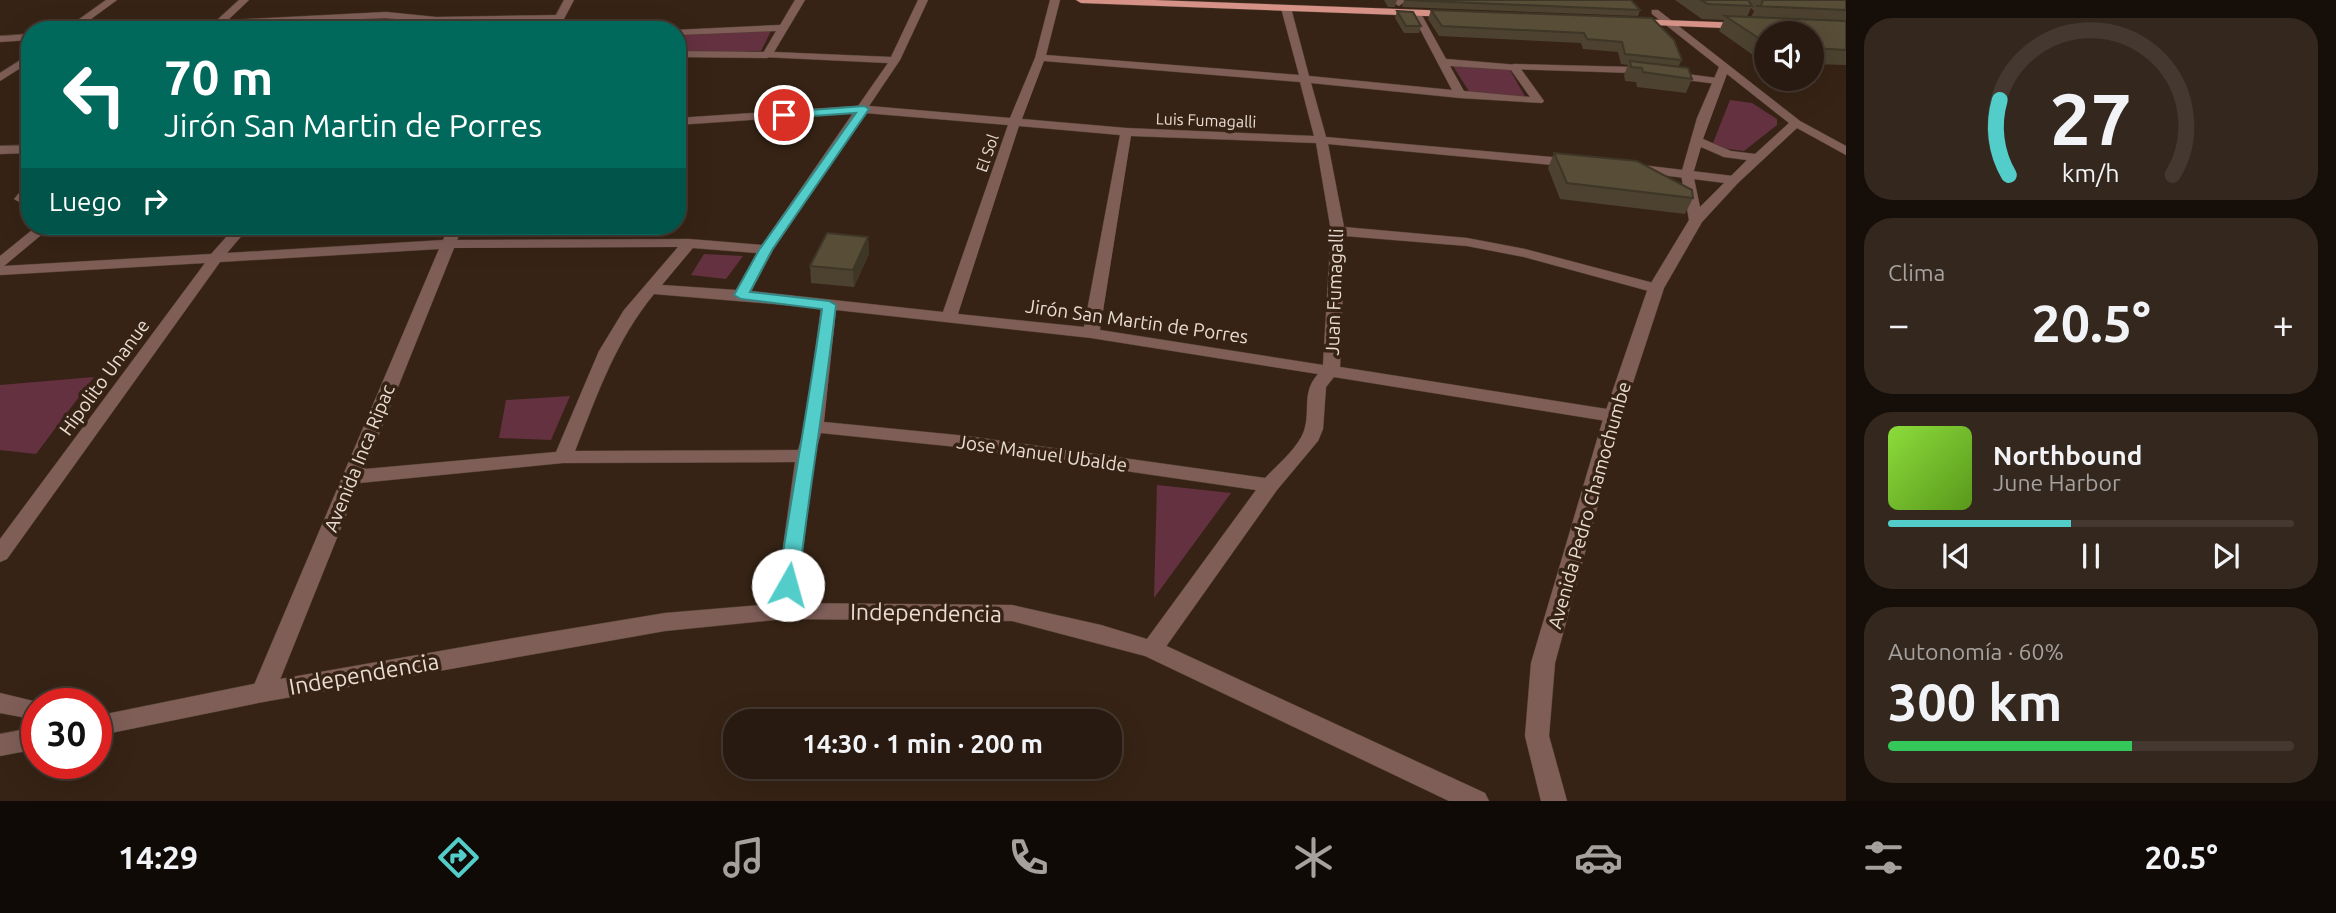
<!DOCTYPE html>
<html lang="es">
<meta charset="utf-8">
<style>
body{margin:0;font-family:Ubuntu,sans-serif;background:#34271e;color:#f1f3f6;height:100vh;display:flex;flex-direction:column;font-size:26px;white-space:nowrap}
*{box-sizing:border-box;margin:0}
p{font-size:23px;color:#a5a19f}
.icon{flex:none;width:38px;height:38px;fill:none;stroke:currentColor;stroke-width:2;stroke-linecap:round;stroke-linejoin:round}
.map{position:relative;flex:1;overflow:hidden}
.sheet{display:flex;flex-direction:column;gap:18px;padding:18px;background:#160e09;width:490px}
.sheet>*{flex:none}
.banner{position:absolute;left:21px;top:21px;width:665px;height:214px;border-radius:28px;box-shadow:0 7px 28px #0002,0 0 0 2px #443830;background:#00695c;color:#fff;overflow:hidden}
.buttons{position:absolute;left:1754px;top:21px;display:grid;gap:14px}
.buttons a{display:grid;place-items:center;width:70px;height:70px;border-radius:50%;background:#281a10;box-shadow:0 7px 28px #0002,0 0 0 2px #443830;font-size:35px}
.speed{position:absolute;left:21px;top:688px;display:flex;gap:14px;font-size:35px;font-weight:700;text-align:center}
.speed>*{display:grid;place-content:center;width:91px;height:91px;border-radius:50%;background:#281a10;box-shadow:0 7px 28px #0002,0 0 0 2px #443830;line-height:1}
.speed .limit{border:10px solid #d22;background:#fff;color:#111}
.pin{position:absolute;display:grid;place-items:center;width:60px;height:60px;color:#fff;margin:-30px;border:4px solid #fff;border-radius:50%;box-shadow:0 2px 7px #0007}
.me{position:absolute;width:77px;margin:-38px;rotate:7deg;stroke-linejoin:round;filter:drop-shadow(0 0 5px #0008)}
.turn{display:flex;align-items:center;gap:24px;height:147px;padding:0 28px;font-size:32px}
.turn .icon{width:91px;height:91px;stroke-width:2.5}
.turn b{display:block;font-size:49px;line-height:60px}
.then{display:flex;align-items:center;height:66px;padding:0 28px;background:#0003;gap:14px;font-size:26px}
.big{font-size:52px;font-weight:700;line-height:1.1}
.sheet .card{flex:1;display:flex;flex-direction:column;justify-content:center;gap:10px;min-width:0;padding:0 24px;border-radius:28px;background:#34271e}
.sheet .dial{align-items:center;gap:0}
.dial svg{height:182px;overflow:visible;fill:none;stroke:#443830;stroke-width:7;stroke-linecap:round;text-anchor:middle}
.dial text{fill:#f1f3f6;stroke:none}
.song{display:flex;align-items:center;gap:21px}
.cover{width:84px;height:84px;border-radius:10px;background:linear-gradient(135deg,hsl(90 70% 55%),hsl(90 70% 35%))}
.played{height:7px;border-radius:4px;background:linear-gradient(90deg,#53cdc9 45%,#443830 45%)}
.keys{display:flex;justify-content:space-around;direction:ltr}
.heat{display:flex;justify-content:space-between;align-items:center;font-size:38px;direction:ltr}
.charge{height:10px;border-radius:5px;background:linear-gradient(90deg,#34c759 60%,#443830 0)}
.trip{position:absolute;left:723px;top:709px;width:399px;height:70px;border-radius:28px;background:#281a10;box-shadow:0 7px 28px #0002,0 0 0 2px #443830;font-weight:700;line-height:70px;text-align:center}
.tab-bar{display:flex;height:112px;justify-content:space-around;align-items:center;background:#100a06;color:#a5a19f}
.tab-bar .icon{width:49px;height:49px}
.tab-bar .active{color:#53cdc9}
.tab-bar b{font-size:32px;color:#f1f3f6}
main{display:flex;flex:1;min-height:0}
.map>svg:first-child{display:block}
</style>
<main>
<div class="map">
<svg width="1846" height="801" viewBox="0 0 1846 801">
<rect width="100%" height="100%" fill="#362315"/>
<g fill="#643140">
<polygon points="389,18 412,21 408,29 300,30 311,22"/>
<polygon points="771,31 761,51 680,51 685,34"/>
<polygon points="1453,66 1510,70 1526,98 1470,93"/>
<polygon points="1730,100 1752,103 1777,119 1777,125 1744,151 1728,149 1713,143"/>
<polygon points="704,254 743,256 726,279 691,275"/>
<polygon points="94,377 36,454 0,450 0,385"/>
<polygon points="570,396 551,440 499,438 506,400"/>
<polygon points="1157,485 1231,493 1154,598"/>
</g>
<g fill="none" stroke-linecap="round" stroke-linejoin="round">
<g stroke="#534133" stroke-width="1">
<g id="pedestrian">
<polygon points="239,0 249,0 228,20 386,12 436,17 559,15 564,18 559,21 436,23 386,18 216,25 216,21"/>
<polygon points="30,34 30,40 0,42 0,36"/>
<polygon points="677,51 767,52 772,55 767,58 677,57"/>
<polygon points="1514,64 1633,67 1717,78 1722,81 1717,84 1633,73 1510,69 1509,67"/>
</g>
</g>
<g stroke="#534133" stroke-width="1">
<g id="minor">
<polygon points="106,0 117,0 76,30 64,30"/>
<polygon points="564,0 574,0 558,30 548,30"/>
<path d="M 795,0 L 805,0 L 774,52 L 891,57 L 918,0 L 928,0 L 900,60 L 869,106 L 1010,118 L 1035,58 L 1050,0 L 1060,0 L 1046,55 L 1299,75 L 1281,8 L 1286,5 L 1291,8 L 1309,76 L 1452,90 L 1411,12 L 1419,10 L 1446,59 L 1518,65 L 1544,101 L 1542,103 L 1460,98 L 1311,83 L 1326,137 L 1574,159 L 1580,163 L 1574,167 L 1328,144 L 1344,227 L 1467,238 L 1525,249 L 1661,285 L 1664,288 L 1656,293 L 1524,257 L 1467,246 L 1345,236 L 1340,367 L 1613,410 L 1622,416 L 1613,422 L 1334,377 L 1326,387 L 1323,429 L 1318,441 L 1277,490 L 1160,655 L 1152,658 L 1144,655 L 1141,649 L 1144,643 L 1256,490 L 967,448 L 821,433 L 814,456 L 796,611 L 793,617 L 785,619 L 777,617 L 774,611 L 795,462 L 563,463 L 359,483 L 275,692 L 271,699 L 263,702 L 255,699 L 251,692 L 439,249 L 220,262 L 7,559 L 0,562 L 0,539 L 205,263 L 0,275 L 0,256 L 37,226 L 52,226 L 4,266 L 211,254 L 236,226 L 250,226 L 227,253 L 443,240 L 449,226 L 463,226 L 457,240 L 689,239 L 762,245 L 853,113 L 677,125 L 677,118 L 858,106 L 888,63 L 763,57 L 762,55 L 776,31 L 677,35 L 677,30 L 674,30 L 780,25 ZM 1044,61 L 1300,82 L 1314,136 L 1126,128 L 1022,119 ZM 1450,66 L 1511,70 L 1530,97 L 1464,91 ZM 865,113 L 1008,125 L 943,312 L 751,291 L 773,250 ZM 1019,126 L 1120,135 L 1084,327 L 958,314 ZM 1131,136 L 1316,143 L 1331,231 L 1323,365 L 1100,330 ZM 678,247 L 624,310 L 599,351 L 556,452 L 365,469 L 454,248 ZM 693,248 L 757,253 L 736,290 L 662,285 ZM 654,294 L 821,308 L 805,427 L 798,450 L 575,451 C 597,395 616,340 654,294 ZM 836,310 L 1091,338 L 1318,374 C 1301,393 1311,410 1304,431 C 1298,448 1277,465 1265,478 L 967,436 L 824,422 Z"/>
<polygon points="1397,0 1407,0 1399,6 1394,3"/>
<polygon points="433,18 441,20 434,30 424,30"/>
<polygon points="216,21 224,23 217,30 206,30"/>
<polygon points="30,54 30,62 0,81 0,73"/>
<polygon points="30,145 30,153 0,154 0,146"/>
<polygon points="1633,164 1733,176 1739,180 1733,184 1629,171 1629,165"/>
<polygon points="30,185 30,208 14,199 25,186"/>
<polygon points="0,693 46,704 37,704 37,720 0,713"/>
</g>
</g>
<g stroke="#534133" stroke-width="1">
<g id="tertiary">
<path d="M 1652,10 L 1658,10 L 1800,121 L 1846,146 L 1846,155 L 1797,128 L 1738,183 L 1702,222 L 1664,288 L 1622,416 L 1555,663 L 1549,736 L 1567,801 L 1541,801 L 1525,736 L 1531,663 L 1604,416 L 1648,288 L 1689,220 L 1681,174 L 1697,118 L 1719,67 L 1652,14 ZM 1727,74 L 1789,123 L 1755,154 L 1731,151 L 1703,139 ZM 1701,147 L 1724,157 L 1747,160 L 1700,207 L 1693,174 Z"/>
<polygon points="785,603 1012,605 1101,625 1160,643 1485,793 1489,801 1449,801 1145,656 1012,621 785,619 665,631 263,702 96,736 96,716 263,682 520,637 665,613"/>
<polygon points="37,727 37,749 0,756 0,734"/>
</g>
</g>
<g stroke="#534133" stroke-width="1">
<g id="primary">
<polygon points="1076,0 1154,0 1452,11 1457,14 1452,17 1081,3"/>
<polygon points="1634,19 1745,23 1750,26 1745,29 1631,24 1629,22"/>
</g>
</g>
<use href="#pedestrian" fill="#7f5e58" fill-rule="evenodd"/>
<use href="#minor" fill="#7f5e58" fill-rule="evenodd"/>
<use href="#tertiary" fill="#7f5e58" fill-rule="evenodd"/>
<use href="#primary" fill="#d69287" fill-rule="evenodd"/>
</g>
<g fill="#4c422f" fill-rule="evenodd">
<polygon points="1384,0 1397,0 1395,7 1388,7"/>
<polygon points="1404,0 1640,10 1638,16 1402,7"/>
<path d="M 1675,0 L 1846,0 L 1846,65 L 1811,64 L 1811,33 L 1766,33 L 1766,63 L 1760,62 L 1760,60 L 1719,31 L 1724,20 L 1702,19 ZM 1751,8 L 1754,11 L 1751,17 L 1747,17 Z"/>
<polygon points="1431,10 1652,18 1682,60 1678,67 1692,79 1686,93 1637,87 1636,82 1625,81 1624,75 1628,65 1621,64 1618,52 1583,49 1581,43 1439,36 1428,19"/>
<polygon points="1397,11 1421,26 1419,33 1404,33 1395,18"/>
<polygon points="1554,153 1693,198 1685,214 1560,199 1548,168"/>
<polygon points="868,237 869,254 854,287 811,283 810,266"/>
</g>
<polygon fill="#3e3626" points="868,237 869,254 854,287 853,270"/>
<g fill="#584d37" stroke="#3e3626" stroke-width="2">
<polygon points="1404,0 1631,0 1640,10"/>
<polygon points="1701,0 1748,0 1752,6 1708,4"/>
<polygon points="1763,0 1846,0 1846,10 1756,6 1761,6"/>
<polygon points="1431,10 1652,18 1674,40 1682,60 1625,54 1622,42 1587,39 1584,33 1442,26"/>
<polygon points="1397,11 1413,12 1421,26 1406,26"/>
<polygon points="1725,16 1846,21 1846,50 1811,48 1811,33 1766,33 1766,43"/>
<polygon points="1630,61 1688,68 1692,79 1643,72 1642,68 1631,67"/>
<polygon points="1554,153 1637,161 1692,190 1693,198 1567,183"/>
<polygon points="827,233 868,237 853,270 810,266"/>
</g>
<path fill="#53cdc9" stroke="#368583" stroke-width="2" d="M 864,106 L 869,109 L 772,250 L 750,292 L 829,301 L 836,305 C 825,399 809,491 798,585 L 795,590 L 788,593 L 781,590 L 778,585 C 792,492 809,401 822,309 L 741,299 L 734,295 L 759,250 L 856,113 L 784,118 L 779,115 L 784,112 Z"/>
<g text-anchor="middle" stroke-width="7" stroke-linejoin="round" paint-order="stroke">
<g font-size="16" fill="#e9dcd3" stroke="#362315">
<text transform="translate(1206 120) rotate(2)" y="6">Luis Fumagalli</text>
<text transform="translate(987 153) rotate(-71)" y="6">El Sol</text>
</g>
<g font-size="19" fill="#e9dcd3" stroke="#362315">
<text transform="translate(1334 292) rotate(-88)" y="7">Juan Fumagalli</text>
<text transform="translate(1137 321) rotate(8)" y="7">Jirón San Martin de Porres</text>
<text transform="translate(104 377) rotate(-54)" y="7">Hipolito Unanue</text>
<text transform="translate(1042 453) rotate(8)" y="7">Jose Manuel Ubalde</text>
<text transform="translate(359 458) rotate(-68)" y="7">Avenida Inca Ripac</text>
<text transform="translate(1589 505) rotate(-74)" y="7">Avenida Pedro Chamochumbe</text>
</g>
<g font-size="23" fill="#e9dcd3" stroke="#362315">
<text transform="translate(926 613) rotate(1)" y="8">Independencia</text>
<text transform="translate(364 674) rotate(-10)" y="8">Independencia</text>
</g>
</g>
</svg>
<div class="buttons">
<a><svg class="icon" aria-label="sound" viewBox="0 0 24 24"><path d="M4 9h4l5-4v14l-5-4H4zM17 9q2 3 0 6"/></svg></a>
</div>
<div class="speed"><div class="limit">30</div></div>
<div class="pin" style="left:784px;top:115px;background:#d93025"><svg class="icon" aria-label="arrive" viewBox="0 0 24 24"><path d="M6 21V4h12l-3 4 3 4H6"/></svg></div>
<svg class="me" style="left:788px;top:585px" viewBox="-20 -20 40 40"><circle r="19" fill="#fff"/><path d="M0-13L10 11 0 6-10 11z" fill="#53cdc9"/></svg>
<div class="trip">14:30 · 1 min · 200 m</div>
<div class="banner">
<div class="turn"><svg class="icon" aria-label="left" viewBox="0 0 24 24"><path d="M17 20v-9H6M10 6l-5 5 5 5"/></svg><div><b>70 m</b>Jirón San Martin de Porres</div></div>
<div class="then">Luego<svg class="icon" aria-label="right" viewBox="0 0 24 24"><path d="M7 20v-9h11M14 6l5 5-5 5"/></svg></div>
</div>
</div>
<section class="sheet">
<div class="card dial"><svg viewBox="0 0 100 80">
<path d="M14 69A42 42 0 1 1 86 69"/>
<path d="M14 69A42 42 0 0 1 10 36" stroke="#53cdc9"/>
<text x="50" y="56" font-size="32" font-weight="700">27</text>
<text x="50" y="72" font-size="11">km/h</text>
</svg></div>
<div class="card"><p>Clima</p>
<div class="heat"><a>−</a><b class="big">20.5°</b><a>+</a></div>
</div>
<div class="card">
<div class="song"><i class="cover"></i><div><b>Northbound</b><p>June Harbor</p></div></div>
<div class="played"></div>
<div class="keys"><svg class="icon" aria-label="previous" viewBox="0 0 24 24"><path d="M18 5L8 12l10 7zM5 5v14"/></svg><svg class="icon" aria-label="pause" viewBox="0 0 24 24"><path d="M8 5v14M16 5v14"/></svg><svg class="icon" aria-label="next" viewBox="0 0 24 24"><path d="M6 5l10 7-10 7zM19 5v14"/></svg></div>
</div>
<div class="card"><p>Autonomía · 60%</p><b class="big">300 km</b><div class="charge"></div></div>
</section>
</main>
<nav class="tab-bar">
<b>14:29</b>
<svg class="icon active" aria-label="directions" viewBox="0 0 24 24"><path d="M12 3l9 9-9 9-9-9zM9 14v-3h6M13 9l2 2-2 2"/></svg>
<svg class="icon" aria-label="music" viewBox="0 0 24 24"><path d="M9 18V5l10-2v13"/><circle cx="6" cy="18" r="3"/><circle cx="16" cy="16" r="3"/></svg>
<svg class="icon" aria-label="phone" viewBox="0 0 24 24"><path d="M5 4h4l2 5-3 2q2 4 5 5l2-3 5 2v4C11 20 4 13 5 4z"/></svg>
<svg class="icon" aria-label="climate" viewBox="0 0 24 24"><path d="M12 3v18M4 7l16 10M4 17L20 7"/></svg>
<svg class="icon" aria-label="car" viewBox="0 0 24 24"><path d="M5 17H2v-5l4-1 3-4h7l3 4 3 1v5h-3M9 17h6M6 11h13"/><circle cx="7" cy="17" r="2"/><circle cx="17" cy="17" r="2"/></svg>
<svg class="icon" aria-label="filters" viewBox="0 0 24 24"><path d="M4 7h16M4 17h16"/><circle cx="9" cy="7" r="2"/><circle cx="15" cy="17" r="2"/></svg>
<b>20.5°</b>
</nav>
